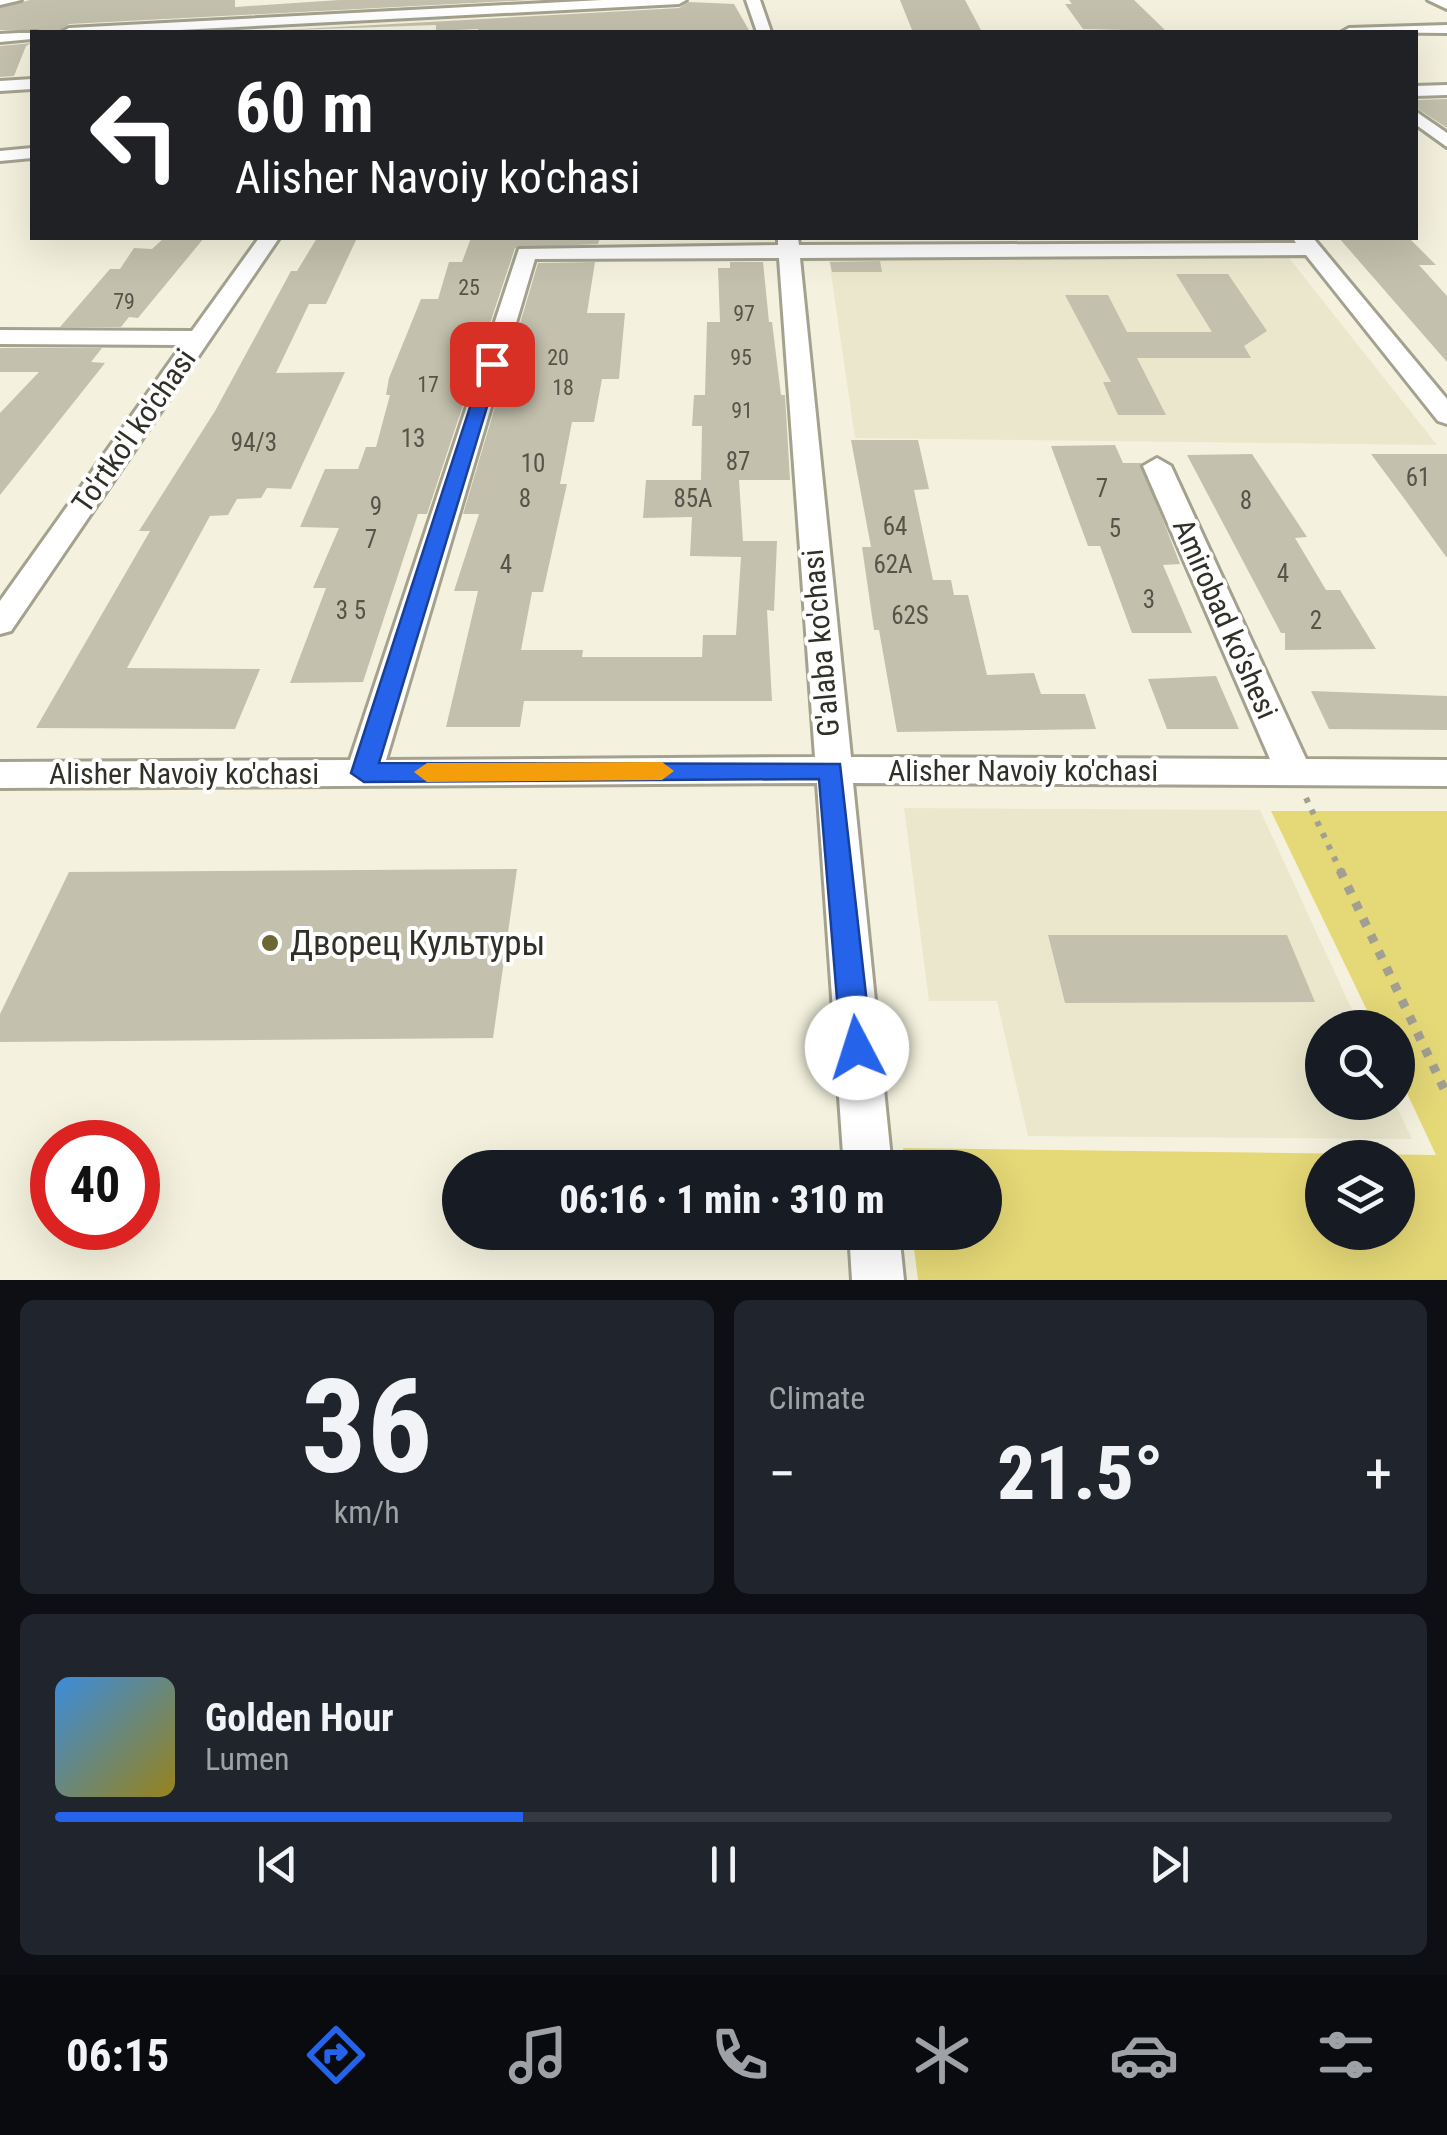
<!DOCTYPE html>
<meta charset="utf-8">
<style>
body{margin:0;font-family:"Roboto Condensed",sans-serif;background:#20242c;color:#f1f3f6;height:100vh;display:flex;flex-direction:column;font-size:38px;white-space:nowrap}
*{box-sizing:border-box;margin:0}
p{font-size:32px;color:#9ea1a6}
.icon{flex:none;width:55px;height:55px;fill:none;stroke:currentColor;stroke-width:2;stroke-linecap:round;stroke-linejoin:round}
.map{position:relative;height:1280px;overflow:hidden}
.details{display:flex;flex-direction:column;gap:20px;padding:20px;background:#0d0f14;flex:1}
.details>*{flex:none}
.top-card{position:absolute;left:30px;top:30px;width:1388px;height:210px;border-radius:0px;box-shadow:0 10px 40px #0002;background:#202124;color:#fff;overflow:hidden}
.controls{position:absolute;left:1305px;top:1010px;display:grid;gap:20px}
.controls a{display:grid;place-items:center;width:110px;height:110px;border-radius:50%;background:#171b24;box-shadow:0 10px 40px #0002;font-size:50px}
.speed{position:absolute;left:30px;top:1120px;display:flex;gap:20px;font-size:50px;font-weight:700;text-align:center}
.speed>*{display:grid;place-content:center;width:130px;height:130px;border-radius:50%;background:#171b24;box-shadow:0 10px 40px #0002;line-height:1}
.speed .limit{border:15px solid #d22;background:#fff;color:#111}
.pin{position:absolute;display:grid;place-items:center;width:85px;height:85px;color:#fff;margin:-42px;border-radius:20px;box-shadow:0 5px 15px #0006}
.me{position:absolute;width:110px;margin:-55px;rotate:355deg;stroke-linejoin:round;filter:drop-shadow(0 0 8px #0008)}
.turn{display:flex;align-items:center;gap:35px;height:210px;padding:0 40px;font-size:45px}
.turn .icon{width:130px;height:130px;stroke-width:2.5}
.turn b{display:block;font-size:70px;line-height:85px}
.big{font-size:75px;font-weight:800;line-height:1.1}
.details .tile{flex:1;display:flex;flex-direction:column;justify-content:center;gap:15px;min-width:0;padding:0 35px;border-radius:15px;background:#20242c}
.details .dial{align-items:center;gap:0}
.dial b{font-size:130px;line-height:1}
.song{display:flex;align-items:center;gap:30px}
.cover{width:120px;height:120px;border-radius:15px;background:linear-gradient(135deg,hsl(210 70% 55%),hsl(50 70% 35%))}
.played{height:10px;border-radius:5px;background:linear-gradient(90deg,#2563eb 35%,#363941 35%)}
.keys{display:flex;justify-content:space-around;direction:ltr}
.heat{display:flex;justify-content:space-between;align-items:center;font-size:55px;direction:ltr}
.details .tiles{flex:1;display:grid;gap:20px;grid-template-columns:1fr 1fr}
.tile:last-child{grid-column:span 2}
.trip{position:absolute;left:442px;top:1150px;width:560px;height:100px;border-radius:50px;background:#171b24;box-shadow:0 10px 40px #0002;font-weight:800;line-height:100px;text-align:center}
.tabs{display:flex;height:160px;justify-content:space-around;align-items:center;background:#090b0e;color:#9ea1a6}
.tabs .icon{width:70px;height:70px}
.tabs .active{color:#2563eb}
.tabs b{font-size:45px;color:#f1f3f6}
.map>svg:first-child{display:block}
</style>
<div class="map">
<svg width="1447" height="1280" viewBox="0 0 1447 1280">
<rect width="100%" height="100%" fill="#f4f2de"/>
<g fill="#eae7cd">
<polygon points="1289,258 1437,445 855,438 829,260"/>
<polygon points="904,808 1260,810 1360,1027 1322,1028 1322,1102 1395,1103 1412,1139 1028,1136 997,1001 929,1001"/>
</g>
<path fill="#e5d877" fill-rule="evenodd" d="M 1271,811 L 1447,811 L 1447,1280 L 918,1280 L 912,1233 L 985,1232 L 985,1168 L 905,1167 L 903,1148 L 1436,1155 L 1398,1074 L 1398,1028 L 1375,1027 ZM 1322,1158 L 1398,1158 L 1398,1232 L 1322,1232 Z"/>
<g fill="#c3c1ad">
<polygon points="30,0 235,0 235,7 339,0 531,0 69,24 59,32 0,30 0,8"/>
<polygon points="900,0 965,0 981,30 912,30"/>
<polygon points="1069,0 1134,0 1166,31 1083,29 1065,4 1072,4"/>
<polygon points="688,2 734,4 750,32 478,32 478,29 436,31 436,25 265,31 679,8"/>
<polygon points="32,43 26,46 14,76 0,77 0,46"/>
<polygon points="1447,99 1447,128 1415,107 1415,100"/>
<polygon points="164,238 204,238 138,318 129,317 121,327 60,327 110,269 120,269 134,248 152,249"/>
<polygon points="317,238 357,238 326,304 309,304 276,373 345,372 291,489 267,488 261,498 237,499 228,515 210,516 127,668 260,669 235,729 36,728 150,531 139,531 215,411 291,271 297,271"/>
<polygon points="471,238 600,238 598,244 515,248 427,514 418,514 363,682 290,683 326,588 313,588 339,528 300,527 325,469 358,469 366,447 376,447 390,395 386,395 389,378 421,299 438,299 449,262 462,262"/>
<polygon points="1339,238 1409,238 1436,265 1419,265 1447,296 1447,362"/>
<polygon points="880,261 882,272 832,272 830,262"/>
<polygon points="595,262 587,313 625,313 619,379 602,379 594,422 572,422 560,484 567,484 543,592 532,592 521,650 583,650 582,657 702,657 703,635 736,635 741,557 690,556 692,517 643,518 646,480 701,480 702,426 692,426 694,395 705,395 707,322 720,322 718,268 730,268 730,262 763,262 769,322 772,322 781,395 785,395 790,480 739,480 743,541 777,541 774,611 767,610 772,701 524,701 520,727 446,727 478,591 454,591 479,514 463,514 538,263"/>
<polygon points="1176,274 1228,274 1267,331 1244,346 1251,358 1137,358 1166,415 1118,415 1103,382 1111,382 1065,295 1108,295 1127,332 1212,332"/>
<polygon points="0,348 102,348 91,362 105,363 0,495 0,413 39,372 0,372"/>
<polygon points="851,440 918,440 929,489 914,490 933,580 951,580 954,595 968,595 987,675 1034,673 1041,694 1085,694 1096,729 897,732 879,630 874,630 862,547 871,547"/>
<polygon points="1115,445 1123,463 1141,463 1180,564 1163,565 1192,633 1132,633 1100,546 1088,546 1051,446"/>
<polygon points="1252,454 1307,537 1295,538 1326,590 1340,590 1376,649 1285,650 1285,633 1281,633 1187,455"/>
<polygon points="1371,454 1447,454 1447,558 1406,501"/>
<polygon points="1216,676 1239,729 1167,729 1148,679"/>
<polygon points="1311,691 1447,696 1447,730 1329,729"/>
<polygon points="517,869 493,1038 0,1042 0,1014 69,872"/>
<polygon points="1048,935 1287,935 1315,1002 1065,1003"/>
</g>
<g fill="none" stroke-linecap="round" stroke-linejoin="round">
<g stroke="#a4a28f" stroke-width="6">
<g id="minor">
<polygon points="0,0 21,0 0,5"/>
<polygon points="602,0 686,0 679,4 141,32 62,32 69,28"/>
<polygon points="746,0 760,0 771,32 757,32"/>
<polygon points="1428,0 1447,0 1447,9"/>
<polygon points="1447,25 1447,33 1342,32 1349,28"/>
<polygon points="32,32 32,39 0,42 0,34 37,32"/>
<polygon points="32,79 32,89 0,91 0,81"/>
<polygon points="1447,85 1447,95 1415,96 1415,86"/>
<polygon points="1415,111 1447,133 1447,147 1415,124"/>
<polygon points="32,148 32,158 0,161 0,151"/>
<polygon points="259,238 279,238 11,631 0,634 0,601 182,345 0,344 0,330 192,331"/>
<path d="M 778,238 L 798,238 L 799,245 L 1296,243 L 1293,238 L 1313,238 L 1447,399 L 1447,424 L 1438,421 L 1306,255 L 800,258 L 851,757 L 1270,759 L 1143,466 L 1157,458 L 1171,466 L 1306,759 L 1447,760 L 1447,786 L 853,783 L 892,1168 L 844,1168 L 817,783 L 0,788 L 0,762 L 350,760 L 519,249 L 778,245 ZM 779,258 L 815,757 L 386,760 L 535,259 Z"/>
<polygon points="849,1232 899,1232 904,1280 852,1280"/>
</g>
</g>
<polyline stroke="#a19f91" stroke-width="6" stroke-dasharray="5 8" stroke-linecap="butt" points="1306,798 1341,872"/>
<polyline stroke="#a19f91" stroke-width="9" stroke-dasharray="8 10" stroke-linecap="butt" points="1340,870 1447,1095"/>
<use href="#minor" fill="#fff" fill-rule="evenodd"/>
</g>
<polygon fill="#2563eb" stroke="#184099" stroke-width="2.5" points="485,361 500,364 379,763 840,764 872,1048 868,1058 857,1062 846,1058 841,1048 819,779 364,782 351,773"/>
<polygon fill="#f59e0b" points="662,762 674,771 662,780 427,782 414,772 427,763"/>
<circle fill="#6d6733" stroke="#fff" stroke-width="4" cx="270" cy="943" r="10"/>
<g text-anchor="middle" stroke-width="8" stroke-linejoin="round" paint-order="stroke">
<g font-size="22" fill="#555449">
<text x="469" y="295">25</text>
<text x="124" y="309">79</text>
<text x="744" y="321">97</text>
<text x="558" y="365">20</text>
<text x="741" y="365">95</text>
<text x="428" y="392">17</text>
<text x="563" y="395">18</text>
<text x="742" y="418">91</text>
</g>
<g font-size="25" fill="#555449">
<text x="413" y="447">13</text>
<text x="254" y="451">94/3</text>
<text x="738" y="470">87</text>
<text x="533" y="472">10</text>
<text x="1418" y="486">61</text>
<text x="1102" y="497">7</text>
<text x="525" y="507">8</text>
<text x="693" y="507">85A</text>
<text x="1246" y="509">8</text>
<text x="376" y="515">9</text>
<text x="895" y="535">64</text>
<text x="1115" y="537">5</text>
<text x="371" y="548">7</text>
<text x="506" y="573">4</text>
<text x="893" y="573">62A</text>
<text x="1283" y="582">4</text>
<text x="1149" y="608">3</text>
<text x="351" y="619">3 5</text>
<text x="910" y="624">62S</text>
<text x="1316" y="629">2</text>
</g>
<g font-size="30" fill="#302f28" stroke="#fff">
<text transform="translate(134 431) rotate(-55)" y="10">To'rtko'l ko'chasi</text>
<text transform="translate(1225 619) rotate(66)" y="10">Amirobad ko'shesi</text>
<text transform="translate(821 643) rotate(-95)" y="10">G'alaba ko'chasi</text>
<text x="1023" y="781">Alisher Navoiy ko'chasi</text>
<text x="184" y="784">Alisher Navoiy ko'chasi</text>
</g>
<g font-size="35" fill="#302f28" stroke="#fff" text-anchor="start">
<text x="290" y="955">Дворец Культуры</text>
</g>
</g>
</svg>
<div class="controls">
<a><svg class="icon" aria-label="search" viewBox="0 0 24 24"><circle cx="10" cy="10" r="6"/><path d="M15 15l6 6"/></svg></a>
<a><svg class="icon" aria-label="layers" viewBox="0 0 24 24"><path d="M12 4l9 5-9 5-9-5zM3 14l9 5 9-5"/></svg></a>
</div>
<div class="speed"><div class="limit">40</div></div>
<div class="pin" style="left:492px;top:364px;background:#d93025"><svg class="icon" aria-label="arrive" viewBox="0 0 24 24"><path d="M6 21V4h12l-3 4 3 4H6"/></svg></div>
<svg class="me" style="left:857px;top:1048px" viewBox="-20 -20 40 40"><circle r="19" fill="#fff"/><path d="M0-13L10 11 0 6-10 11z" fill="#2563eb"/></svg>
<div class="trip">06:16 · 1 min · 310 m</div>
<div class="top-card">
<div class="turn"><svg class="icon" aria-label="left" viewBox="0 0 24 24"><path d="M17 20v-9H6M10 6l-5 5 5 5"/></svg><div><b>60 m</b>Alisher Navoiy ko'chasi</div></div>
</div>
</div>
<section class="details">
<div class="tiles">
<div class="tile dial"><b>36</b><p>km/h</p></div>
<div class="tile"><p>Climate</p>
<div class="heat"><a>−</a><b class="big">21.5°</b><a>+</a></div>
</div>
<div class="tile">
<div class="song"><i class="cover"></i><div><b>Golden Hour</b><p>Lumen</p></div></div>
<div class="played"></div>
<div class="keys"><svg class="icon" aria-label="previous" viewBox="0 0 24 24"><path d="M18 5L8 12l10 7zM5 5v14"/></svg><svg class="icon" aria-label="pause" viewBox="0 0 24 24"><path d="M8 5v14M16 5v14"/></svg><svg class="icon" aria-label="next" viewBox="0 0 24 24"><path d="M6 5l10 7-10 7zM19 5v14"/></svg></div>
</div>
</div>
</section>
<nav class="tabs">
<b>06:15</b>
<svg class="icon active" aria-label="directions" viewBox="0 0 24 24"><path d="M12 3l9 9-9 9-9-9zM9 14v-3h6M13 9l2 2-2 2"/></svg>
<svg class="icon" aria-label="music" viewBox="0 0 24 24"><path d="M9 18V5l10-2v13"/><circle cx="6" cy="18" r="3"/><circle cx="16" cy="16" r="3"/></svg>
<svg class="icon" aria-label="phone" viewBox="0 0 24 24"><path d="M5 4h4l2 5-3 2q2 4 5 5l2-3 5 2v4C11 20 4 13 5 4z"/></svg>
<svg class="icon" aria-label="climate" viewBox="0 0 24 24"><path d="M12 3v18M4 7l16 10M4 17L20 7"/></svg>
<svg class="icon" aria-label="car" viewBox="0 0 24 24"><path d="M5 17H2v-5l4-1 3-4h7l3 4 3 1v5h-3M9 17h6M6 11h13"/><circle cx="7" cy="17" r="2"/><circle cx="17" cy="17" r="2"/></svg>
<svg class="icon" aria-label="filters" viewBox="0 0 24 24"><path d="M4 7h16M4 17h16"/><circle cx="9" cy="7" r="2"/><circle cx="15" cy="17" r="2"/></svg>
</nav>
